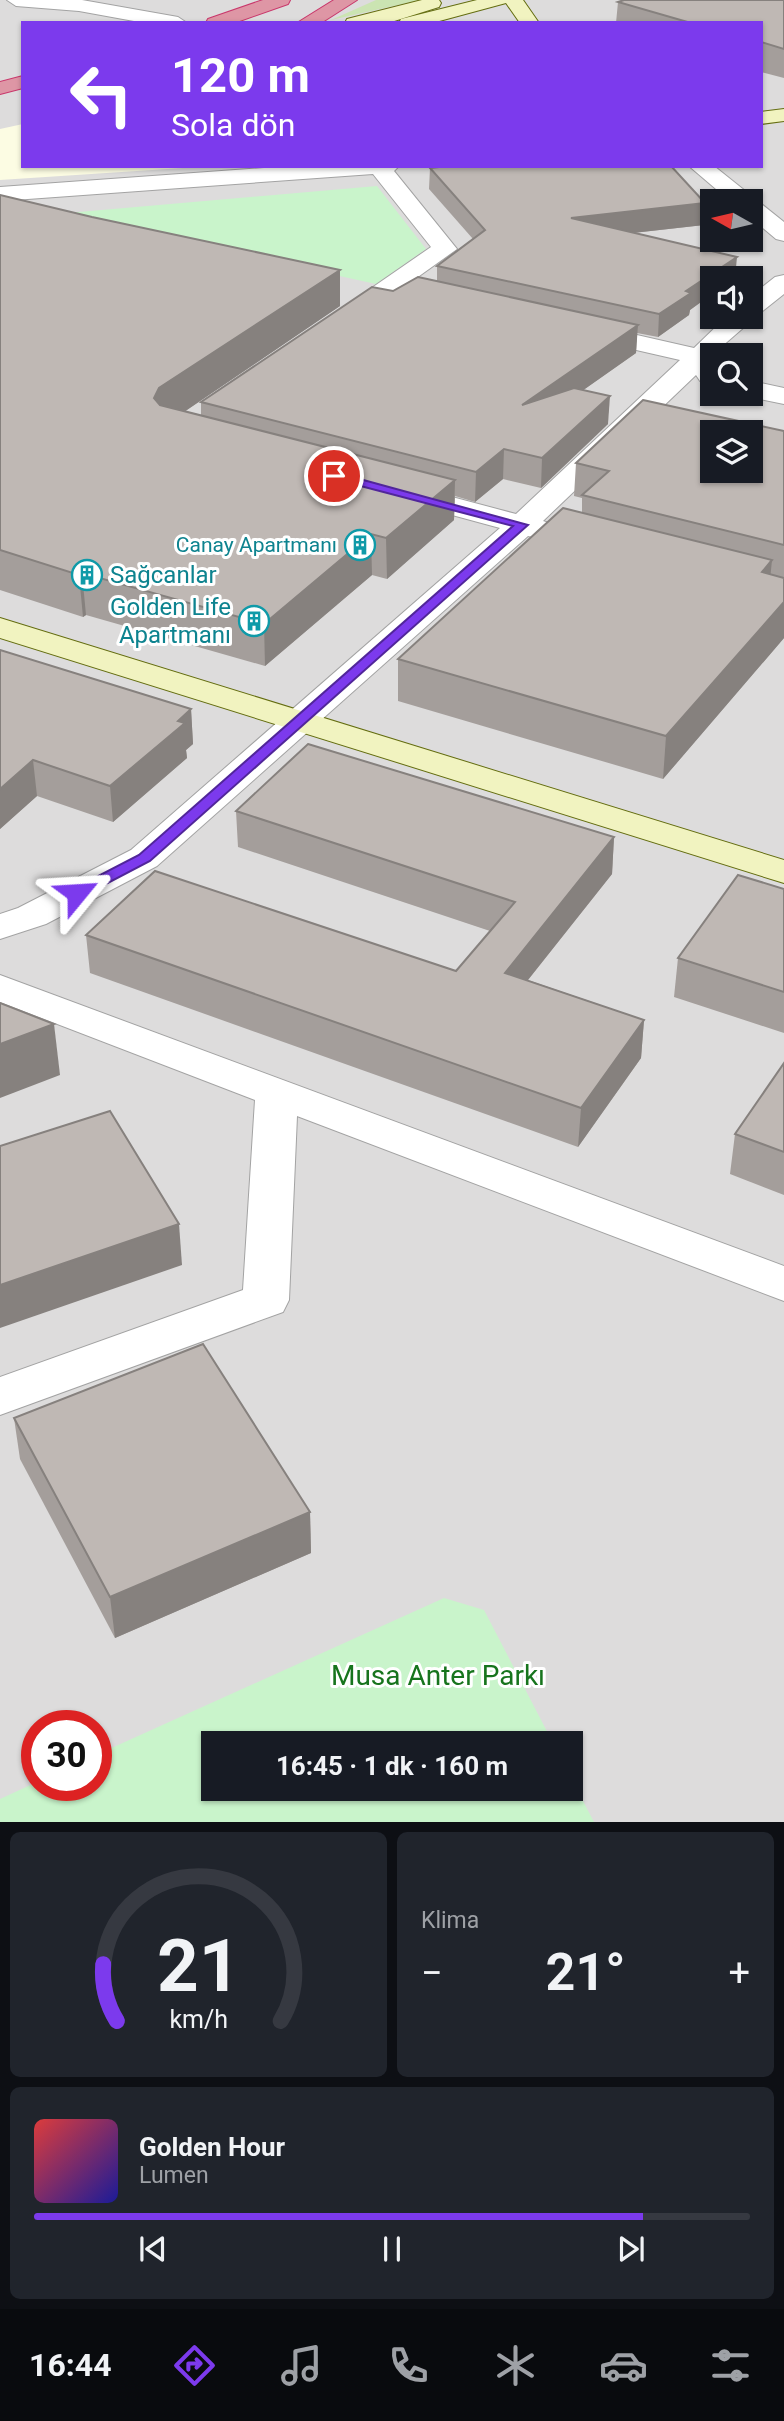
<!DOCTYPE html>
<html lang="tr">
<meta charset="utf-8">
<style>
body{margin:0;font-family:Roboto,sans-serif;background:#20242c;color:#f1f3f6;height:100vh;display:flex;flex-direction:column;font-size:26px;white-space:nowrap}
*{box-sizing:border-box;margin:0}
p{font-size:23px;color:#9ea1a6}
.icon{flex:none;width:38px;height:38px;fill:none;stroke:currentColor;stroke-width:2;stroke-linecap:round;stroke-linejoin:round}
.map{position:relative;height:1822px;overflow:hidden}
.panel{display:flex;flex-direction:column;gap:10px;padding:10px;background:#0d0f14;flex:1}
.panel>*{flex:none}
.top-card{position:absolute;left:21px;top:21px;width:742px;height:147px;border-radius:0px;box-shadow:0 2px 5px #0004;background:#7c3aed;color:#fff;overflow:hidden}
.needle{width:46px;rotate:278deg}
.controls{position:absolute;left:700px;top:189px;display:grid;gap:14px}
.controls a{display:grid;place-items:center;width:63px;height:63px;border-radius:0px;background:#171b24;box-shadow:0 2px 5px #0004;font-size:35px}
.speed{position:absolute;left:21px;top:1710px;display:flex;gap:14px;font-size:35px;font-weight:700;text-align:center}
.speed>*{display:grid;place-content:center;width:91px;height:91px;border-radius:50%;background:#171b24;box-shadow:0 2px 5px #0004;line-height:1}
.speed .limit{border:10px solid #d22;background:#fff;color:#111}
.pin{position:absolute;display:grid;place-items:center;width:60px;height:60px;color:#fff;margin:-30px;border:4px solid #fff;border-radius:50%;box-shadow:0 2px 7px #0007}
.me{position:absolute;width:77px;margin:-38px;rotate:63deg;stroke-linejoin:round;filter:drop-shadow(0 0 5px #0008)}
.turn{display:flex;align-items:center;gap:24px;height:147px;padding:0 35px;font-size:32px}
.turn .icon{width:91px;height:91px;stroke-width:2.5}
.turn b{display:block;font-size:49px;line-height:60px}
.big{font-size:52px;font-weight:700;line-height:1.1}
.panel .widget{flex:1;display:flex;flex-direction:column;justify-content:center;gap:10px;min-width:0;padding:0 24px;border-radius:10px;background:#20242c}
.panel .dial{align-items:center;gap:0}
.dial svg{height:182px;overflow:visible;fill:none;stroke:#363941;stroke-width:7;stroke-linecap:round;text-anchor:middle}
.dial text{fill:#f1f3f6;stroke:none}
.song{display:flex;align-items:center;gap:21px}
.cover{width:84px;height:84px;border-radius:10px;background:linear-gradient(135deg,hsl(0 70% 55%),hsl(240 70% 35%))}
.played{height:7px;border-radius:4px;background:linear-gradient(90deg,#7c3aed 85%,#363941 85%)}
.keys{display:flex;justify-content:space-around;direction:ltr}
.heat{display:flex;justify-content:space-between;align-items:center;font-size:38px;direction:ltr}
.panel .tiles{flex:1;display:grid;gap:10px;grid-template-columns:1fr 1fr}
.widget:last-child{grid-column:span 2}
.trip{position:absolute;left:201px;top:1731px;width:382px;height:70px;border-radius:0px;background:#171b24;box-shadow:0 2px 5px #0004;font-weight:700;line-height:70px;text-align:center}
.menu{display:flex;height:112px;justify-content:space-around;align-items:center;background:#090b0e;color:#9ea1a6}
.menu .icon{width:49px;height:49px}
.menu .selected{color:#7c3aed}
.menu b{font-size:32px;color:#f1f3f6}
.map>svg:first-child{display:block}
</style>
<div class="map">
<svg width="784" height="1823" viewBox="0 0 784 1823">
<rect width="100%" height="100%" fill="#efece7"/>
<path fill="#dddcdc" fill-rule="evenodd" d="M 0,0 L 784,0 L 784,1822 L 0,1823 ZM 23,23 L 761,23 L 761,166 L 23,166 ZM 712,201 L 751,201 L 751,240 L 712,240 ZM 712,278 L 751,278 L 751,317 L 712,317 ZM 712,355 L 751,355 L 751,394 L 712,394 ZM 712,432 L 751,432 L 751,471 L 712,471 ZM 37,1726 L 96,1726 L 96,1785 L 37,1785 ZM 214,1743 L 570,1743 L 570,1788 L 214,1788 Z"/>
<polygon fill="#fcfce3" points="23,124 23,166 213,166 0,180 0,129"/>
<polygon fill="#cbe4b2" points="376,0 420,0 331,20"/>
<g fill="#c9f4cb">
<polygon points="377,186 426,249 376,284 56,214"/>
<polygon points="444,1598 484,1610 553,1743 214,1743 214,1788 570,1788 571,1778 594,1822 0,1822 0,1799 37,1782 37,1785 96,1785 96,1755"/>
</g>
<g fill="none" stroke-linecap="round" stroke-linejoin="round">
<g stroke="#a3a3a3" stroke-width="2">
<g id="street">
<polygon points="7,0 82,0 178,17 187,23 145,23 79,11 16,6"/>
<polygon points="291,166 399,166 394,171 457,249 352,324 334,324 330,319 334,314 431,247 373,174 0,201 0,187"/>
<polygon points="689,166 714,166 784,222 784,241 776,239 751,218 751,201 730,201"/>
<polygon points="784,275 784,294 760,313 753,315 750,322 712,355 712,382 700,381 696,375 543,521 552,524 556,530 552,536 541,539 528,536 157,866 46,924 0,939 0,914 18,908 131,850 500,528 393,499 388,493 393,487 403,484 516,514 680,360 575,336 571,331 575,326 584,323 694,348 726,317 751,317 751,296 775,277"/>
<polygon points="751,381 784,388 784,404 741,395 751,394"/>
<polygon points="0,975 784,1266 784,1301 297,1116 289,1300 283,1312 0,1415 0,1377 243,1290 255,1100 0,1002"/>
</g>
</g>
<g stroke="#646d10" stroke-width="2">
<g id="secondary">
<polygon points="422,0 439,0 441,3 439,7 388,23 345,23 347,19"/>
<polygon points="477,0 523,0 539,23 520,23 506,3 432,23 399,23 401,19"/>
<polygon points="784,109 784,121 761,124 761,112"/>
<polygon points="0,618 784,860 784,883 0,638"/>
</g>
</g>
<g stroke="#c9376b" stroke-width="2">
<g id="highway">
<polygon points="263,0 290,0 288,4 234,23 206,23 208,19"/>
<polygon points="334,0 357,0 321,23 297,23"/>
<polygon points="23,76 23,88 0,94 0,82"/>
</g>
</g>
<use href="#street" fill="#fff" fill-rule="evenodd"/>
<use href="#secondary" fill="#f1f3c0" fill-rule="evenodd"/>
<use href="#highway" fill="#de96a5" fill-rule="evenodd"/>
</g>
<g fill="#a49e9b">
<polygon points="784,0 784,78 761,72 761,23 616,23 618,2"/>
<polygon points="430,168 704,225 633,233 712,278 712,294 690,310 689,315 658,337 637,333 636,353 583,390 608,424 541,488 503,479 475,502 455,496 454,520 387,579 372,575 265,666 86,615 83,617 0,590 0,195 92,217 340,270 340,306 185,411 201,415 201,402 393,291 437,282 437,266 473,239 429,189"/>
<polygon points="784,431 784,638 663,779 398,701 398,659 582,513 582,498 574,496 576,463"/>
<polygon points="0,650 191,709 193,744 186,750 187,758 113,822 37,796 0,829"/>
<polygon points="236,811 614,837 612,874 528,980 644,1020 641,1058 578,1147 90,973 86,935 456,971 490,931 238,847"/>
<polygon points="784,889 784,1033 674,997 678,958"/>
<polygon points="784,1063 784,1195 730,1174 735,1134"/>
<polygon points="14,1418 310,1512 311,1553 115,1638 20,1459"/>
</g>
<g fill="#86817e">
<polygon points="705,203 704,225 570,240 571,218"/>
<polygon points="737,257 735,278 712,278 712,294 690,310 689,315 658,337 659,314 686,291"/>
<polygon points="340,270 340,306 162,427 154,398 159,388"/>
<polygon points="638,325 636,353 521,434 522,405"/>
<polygon points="610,396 608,424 541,488 542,458"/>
<polygon points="504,449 503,479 475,502 476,472"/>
<polygon points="455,480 454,520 387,579 386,538"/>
<polygon points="371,534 372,575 265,666 264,624"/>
<polygon points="772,560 768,600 762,572"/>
<polygon points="82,573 86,615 83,617 79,575"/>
<polygon points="784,602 784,638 663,779 666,736"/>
<polygon points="191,709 193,744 186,750 187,758 113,822 110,786"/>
<polygon points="33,760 37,796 0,829 0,789"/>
<polygon points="614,837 612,874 504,1010 505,973"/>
<polygon points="644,1020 641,1058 578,1147 581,1108"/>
<polygon points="54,1024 60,1075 0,1098 0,1044"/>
<polygon points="179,1224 182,1265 0,1328 0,1285"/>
<polygon points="310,1512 311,1553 115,1638 110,1597"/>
</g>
<g fill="#bfb8b4" stroke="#86817e" stroke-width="2" fill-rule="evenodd">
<polygon points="624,0 784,0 784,49 761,42 761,23 691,23 618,2"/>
<polygon points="448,166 671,166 705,203 571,218 737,257 686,291 691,293 659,314 437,266 485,230 430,168"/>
<polygon points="0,195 92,217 340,270 159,388 154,398 160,405 455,480 386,538 371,534 264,624 82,573 79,575 0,550"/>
<polygon points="418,277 638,325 522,405 574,388 610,396 542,458 504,449 476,472 201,402 372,287 393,291"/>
<path d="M 643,400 L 784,431 L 784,545 L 582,495 L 609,471 L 576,463 ZM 712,432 L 751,432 L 751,471 L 712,471 Z"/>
<polygon points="563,508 772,560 762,572 784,578 784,602 666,736 398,659"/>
<polygon points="0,650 191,709 178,721 185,723 110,786 33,760 0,789"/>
<polygon points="308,744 614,837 505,973 644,1020 581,1108 86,935 155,871 456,971 515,902 236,811"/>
<polygon points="738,875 784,889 784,992 678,958"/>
<polygon points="0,1003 54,1024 0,1044"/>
<polygon points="784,1063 784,1152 735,1134"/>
<polygon points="110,1111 179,1224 0,1285 0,1146"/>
<polygon points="203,1344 310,1512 110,1597 14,1418"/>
</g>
<polygon fill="#7c3aed" stroke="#51269a" stroke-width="2" points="334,472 528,525 150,861 83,896 71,896 71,890 139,855 513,526 330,478 330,473"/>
<defs>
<g id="building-ring" transform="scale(1.575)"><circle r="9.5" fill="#fff" stroke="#0f9aa8" stroke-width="1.5"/><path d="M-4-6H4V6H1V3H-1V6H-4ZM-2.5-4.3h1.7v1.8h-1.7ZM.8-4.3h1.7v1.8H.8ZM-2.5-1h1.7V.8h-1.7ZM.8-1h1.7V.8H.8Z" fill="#0f9aa8"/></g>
</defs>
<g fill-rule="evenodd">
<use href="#building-ring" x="360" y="545"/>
<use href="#building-ring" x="87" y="575"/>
<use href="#building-ring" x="254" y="621"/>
</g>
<g text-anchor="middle" stroke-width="6" stroke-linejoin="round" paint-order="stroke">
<g font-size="21" fill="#0d838f" stroke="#fff" text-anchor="end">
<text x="337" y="552">Canay Apartmanı</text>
</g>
<g font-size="24" fill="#0d838f" stroke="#fff" text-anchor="start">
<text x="110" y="583">Sağcanlar</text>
<text x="231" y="615" text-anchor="end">Golden Life<tspan x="231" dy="28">Apartmanı</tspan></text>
</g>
<g font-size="28" fill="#17741d" stroke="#fff">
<text x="438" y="1685">Musa Anter Parkı</text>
</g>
</g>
</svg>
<div class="controls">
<a><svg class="needle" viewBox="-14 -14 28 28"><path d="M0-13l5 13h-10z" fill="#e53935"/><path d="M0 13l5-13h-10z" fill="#9ea1a6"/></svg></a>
<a><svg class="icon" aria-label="sound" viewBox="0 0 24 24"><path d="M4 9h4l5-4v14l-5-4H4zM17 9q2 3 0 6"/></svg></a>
<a><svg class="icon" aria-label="search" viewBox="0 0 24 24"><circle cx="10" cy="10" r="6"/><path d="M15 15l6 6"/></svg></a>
<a><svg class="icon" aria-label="layers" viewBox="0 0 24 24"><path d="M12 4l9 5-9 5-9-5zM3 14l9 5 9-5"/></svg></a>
</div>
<div class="speed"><div class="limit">30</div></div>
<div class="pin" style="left:334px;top:476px;background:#d93025"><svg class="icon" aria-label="arrive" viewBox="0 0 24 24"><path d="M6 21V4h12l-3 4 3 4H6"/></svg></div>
<svg class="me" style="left:77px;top:893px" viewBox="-20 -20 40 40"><path d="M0-17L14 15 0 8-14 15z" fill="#7c3aed" stroke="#fff" stroke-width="4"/></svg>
<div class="trip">16:45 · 1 dk · 160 m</div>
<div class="top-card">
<div class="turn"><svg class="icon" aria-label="left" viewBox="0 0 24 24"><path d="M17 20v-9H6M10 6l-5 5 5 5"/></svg><div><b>120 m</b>Sola dön</div></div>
</div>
</div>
<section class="panel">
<div class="tiles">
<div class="widget dial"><svg viewBox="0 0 100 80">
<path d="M14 69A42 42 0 1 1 86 69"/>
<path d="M14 69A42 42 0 0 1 8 44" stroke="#7c3aed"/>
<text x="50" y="56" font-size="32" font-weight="700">21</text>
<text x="50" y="72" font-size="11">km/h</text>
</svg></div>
<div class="widget"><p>Klima</p>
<div class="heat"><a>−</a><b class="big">21°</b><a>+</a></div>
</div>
<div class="widget">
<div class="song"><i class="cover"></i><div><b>Golden Hour</b><p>Lumen</p></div></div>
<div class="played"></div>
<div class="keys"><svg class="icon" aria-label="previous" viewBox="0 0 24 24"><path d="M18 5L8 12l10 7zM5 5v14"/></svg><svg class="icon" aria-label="pause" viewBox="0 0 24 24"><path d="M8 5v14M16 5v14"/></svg><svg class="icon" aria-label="next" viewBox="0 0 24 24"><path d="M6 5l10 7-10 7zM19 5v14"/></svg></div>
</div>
</div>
</section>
<nav class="menu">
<b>16:44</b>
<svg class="icon selected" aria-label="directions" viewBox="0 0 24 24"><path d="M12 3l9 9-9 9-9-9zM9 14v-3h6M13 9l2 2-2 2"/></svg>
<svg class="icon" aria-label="music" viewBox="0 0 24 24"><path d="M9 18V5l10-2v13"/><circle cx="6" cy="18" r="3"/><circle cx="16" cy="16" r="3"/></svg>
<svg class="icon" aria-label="phone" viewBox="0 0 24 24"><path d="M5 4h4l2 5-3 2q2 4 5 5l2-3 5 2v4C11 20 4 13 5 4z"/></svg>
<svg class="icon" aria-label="climate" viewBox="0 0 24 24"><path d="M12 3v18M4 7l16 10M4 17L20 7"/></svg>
<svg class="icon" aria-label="car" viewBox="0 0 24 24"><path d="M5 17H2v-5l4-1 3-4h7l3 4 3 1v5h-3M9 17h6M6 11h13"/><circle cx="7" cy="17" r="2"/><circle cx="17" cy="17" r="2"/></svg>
<svg class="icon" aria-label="filters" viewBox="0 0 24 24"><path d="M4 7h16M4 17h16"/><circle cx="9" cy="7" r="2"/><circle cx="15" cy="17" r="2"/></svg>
</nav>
